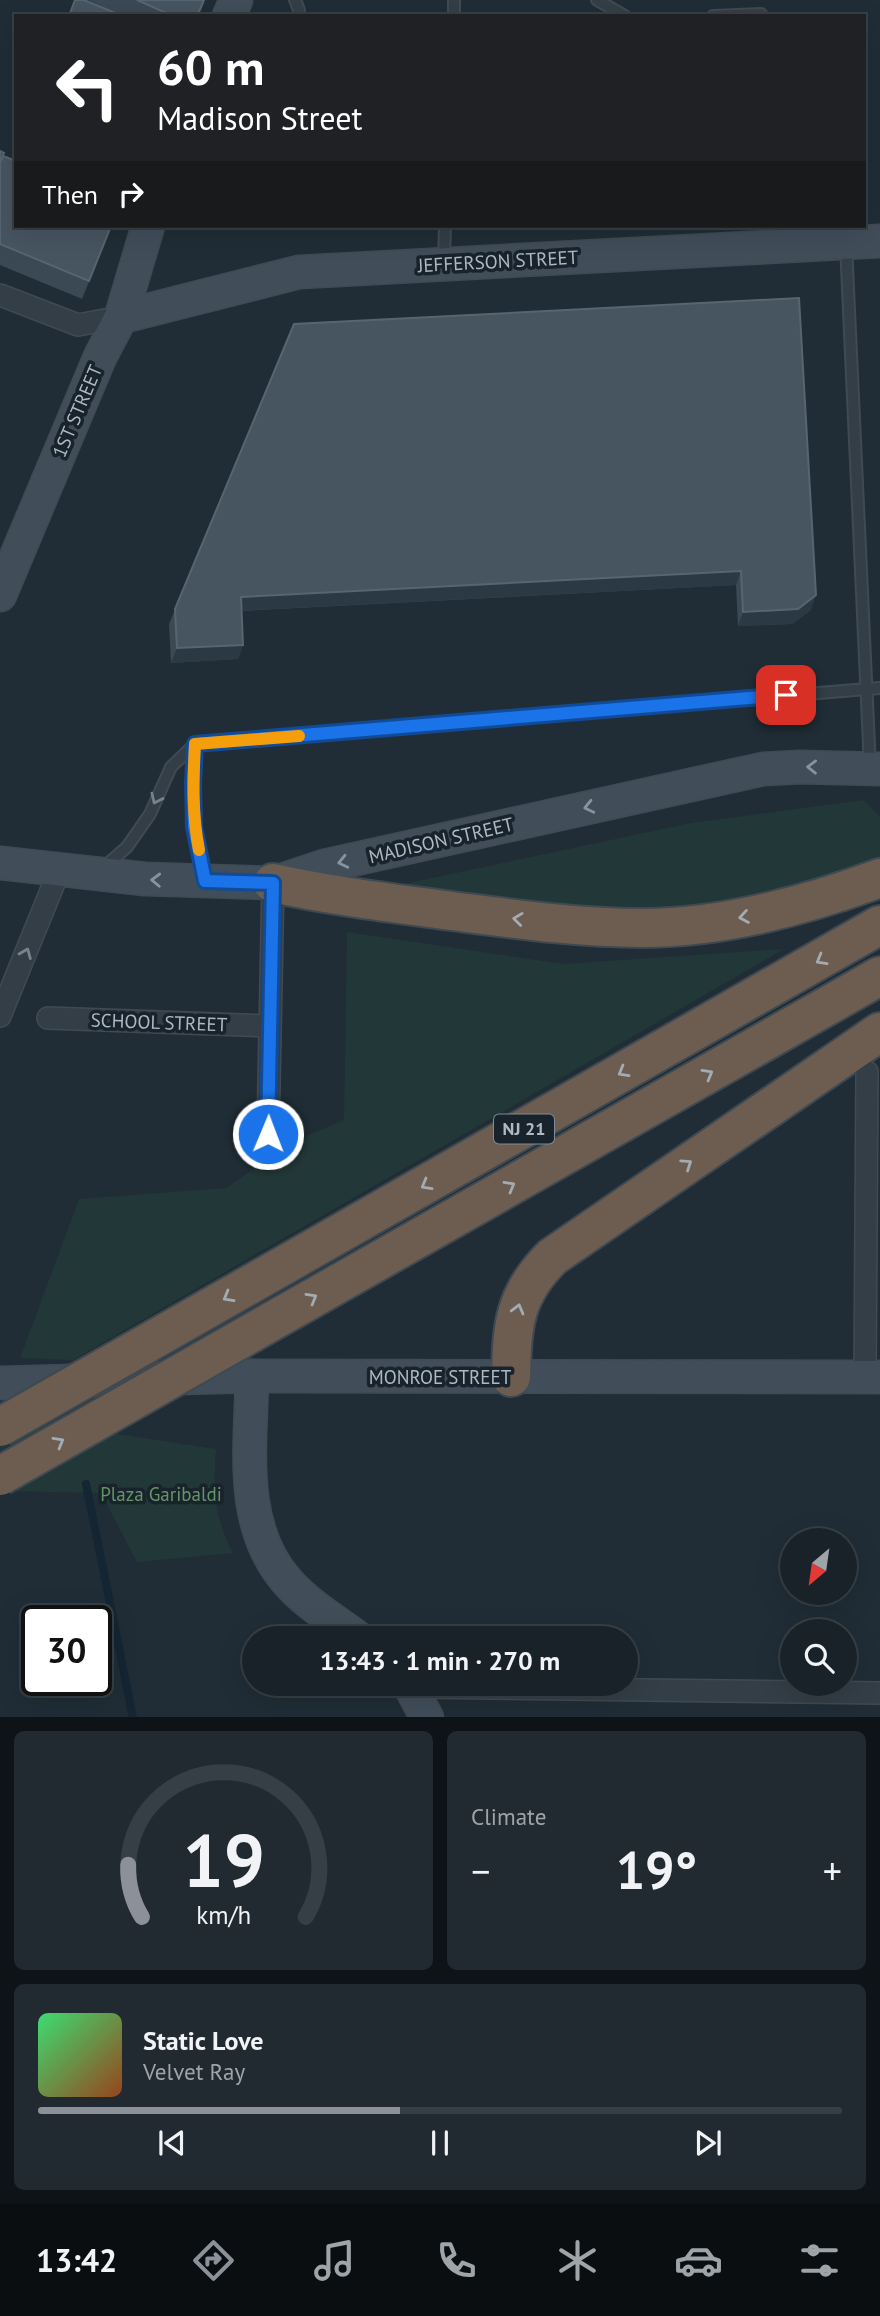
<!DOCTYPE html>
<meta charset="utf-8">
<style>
body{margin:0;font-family:"PT Sans",sans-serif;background:#212a30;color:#f1f3f6;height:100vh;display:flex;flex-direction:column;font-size:26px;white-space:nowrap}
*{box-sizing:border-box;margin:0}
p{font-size:23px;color:#9fa4a8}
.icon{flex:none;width:38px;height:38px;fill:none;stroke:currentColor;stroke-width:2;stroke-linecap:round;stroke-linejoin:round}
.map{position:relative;height:1717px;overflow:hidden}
.side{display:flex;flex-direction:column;gap:14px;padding:14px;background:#0d1316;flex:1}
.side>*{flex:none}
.guide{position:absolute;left:14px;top:14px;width:852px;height:214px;border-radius:0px;box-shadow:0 7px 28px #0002,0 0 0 2px #363f45;background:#202124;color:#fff;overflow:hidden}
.needle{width:46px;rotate:209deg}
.fabs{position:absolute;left:780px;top:1528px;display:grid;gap:14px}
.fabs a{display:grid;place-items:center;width:77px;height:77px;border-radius:50%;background:#182228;box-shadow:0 7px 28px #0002,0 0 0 2px #363f45;font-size:35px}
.speed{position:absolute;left:21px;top:1605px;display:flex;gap:14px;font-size:35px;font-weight:700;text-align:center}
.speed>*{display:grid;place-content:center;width:91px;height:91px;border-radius:50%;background:#182228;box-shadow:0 7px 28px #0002,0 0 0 2px #363f45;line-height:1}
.speed .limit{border:4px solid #111;border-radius:10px;background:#fff;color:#111}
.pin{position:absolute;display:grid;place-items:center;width:60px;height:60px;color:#fff;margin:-30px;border-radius:14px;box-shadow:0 4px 10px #0006}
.me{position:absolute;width:77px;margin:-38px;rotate:1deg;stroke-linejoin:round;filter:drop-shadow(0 0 5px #0008)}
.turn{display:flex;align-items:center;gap:24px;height:147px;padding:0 28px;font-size:32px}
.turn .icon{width:91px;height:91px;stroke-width:2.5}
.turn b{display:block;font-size:49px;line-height:60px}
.then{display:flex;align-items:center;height:66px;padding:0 28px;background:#0003;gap:14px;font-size:26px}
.big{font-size:52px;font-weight:600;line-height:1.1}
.side .card{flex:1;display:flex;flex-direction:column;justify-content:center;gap:10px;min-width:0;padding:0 24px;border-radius:10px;background:#212a30}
.side .dial{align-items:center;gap:0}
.dial svg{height:182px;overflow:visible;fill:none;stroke:#363f45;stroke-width:7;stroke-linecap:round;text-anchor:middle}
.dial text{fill:#f1f3f6;stroke:none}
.song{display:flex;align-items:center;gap:21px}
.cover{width:84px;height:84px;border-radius:10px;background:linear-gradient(135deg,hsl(140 70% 55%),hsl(20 70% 35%))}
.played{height:7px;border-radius:4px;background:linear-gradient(90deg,#8c9099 45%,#363f45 45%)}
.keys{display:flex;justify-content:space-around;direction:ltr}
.heat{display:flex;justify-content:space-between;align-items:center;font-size:38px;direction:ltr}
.side .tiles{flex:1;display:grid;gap:14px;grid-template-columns:1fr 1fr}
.card:last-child{grid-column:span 2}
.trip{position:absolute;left:242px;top:1626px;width:396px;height:70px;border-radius:35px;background:#182228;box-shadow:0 7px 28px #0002,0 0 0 2px #363f45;font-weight:600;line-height:70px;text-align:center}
.menu{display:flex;height:112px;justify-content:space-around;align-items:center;background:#0a0e10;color:#9fa4a8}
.menu .icon{width:49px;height:49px}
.menu .selected{color:#8c9099}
.menu b{font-size:32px;color:#f1f3f6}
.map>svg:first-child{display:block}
</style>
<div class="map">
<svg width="880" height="1718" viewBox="0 0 880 1718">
<rect width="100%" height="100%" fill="#202d36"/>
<g fill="#223737">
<polygon points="864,800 880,817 880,866 687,915 361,893 691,823"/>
<polygon points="347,932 564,964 784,949 73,1360 20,1358 79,1199 226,1188 295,1141 344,1120"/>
<path d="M 0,1416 L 216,1449 C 213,1489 214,1517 233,1553 L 137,1562 L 101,1493 L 0,1491 Z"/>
</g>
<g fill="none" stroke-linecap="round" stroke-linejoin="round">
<polyline stroke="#142533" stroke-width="8" points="86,1484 133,1718"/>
<g stroke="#404a53" stroke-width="14">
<g id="lane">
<polyline points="295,0 299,10 298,16"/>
<polyline points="597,0 625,16"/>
<polyline points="454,16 454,0"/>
<polyline points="713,16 761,14"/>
<polyline points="846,245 870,767"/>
<polyline points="444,261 445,226"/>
<polyline points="195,744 193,784 194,827 205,877"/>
<polyline points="103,868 127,847 150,814 171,767 195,744 880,688"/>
</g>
</g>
<g stroke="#404a53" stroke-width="24">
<g id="street">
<polyline points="0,295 78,325 121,317"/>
<polyline points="0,1016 59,871"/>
<polyline points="48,1018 270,1026"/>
<polyline points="268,1134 273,883"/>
<polyline points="865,1378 867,1072"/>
<polyline points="413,1687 880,1693"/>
</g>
</g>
<g stroke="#404a53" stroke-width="35">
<g id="secondary">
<polyline points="229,16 236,0"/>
<polyline points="121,317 299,272 880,241"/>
<polyline points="0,595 100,357 121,317 148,226"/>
<polyline points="0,863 145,879 273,883 324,866 763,769 800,767 880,769"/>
<path d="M 252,1376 C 251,1445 238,1524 286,1580 C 305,1603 334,1620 358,1638"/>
<polyline points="0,1383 252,1376 880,1377"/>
<polyline points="409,1684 427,1718"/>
</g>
</g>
<g stroke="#3e4951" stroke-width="42">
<g id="highway">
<path d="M 273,883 C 332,896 392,903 452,911 C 515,919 578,928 642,928 C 723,928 804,906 880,878"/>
<polyline points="167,1332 880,925"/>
<polyline points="253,1332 880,976"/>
<path d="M 511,1377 C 512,1325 514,1295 552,1257 L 880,1032"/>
</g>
</g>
<use href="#lane" stroke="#333e47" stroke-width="10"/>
<use href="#street" stroke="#333e47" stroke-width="21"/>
<use href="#secondary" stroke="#414e5a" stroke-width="32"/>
<use href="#highway" stroke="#6d5d50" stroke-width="38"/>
<g stroke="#3e4951" stroke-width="42" stroke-linecap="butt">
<g id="highway-bridge">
<polyline points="0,1427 167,1332"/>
<polyline points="0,1476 253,1332"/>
</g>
</g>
<use href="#highway-bridge" stroke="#6d5d50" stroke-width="38"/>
</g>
<g fill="#3b4955">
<polygon points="88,0 205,0 199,16 124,16"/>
<polygon points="0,151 2,159 12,160 16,151 16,226 112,226 82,299 0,265"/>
<polygon points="294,324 811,610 792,624 738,626 736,585 242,611 243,645 238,659 171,663 169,624"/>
</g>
<g fill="#2b3944">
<polygon points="111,226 112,226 82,299 89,281"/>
<polygon points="741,571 736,585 236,611 241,597"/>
<polygon points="816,595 811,610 792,624 738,626 743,612"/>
<polygon points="243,645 238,659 171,663 177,648"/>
</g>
<g fill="#475561" stroke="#576571" stroke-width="2">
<polygon points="75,0 84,0 123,16 69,16"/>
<polygon points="137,0 204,0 197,16 173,16"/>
<polygon points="0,151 4,153 0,163"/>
<polygon points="3,156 16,161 16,226 111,226 89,281 0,244 0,163"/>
<polygon points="799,298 816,595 798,609 743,612 741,571 241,597 243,645 177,648 175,609 294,324"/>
</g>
<defs><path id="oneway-chevron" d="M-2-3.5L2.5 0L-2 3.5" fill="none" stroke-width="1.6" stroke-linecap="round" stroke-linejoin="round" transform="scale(1.75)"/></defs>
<g stroke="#87949f">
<use href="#oneway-chevron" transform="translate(812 767) rotate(-179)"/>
<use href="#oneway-chevron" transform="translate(589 807) rotate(167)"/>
<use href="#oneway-chevron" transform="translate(343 862) rotate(167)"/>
<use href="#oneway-chevron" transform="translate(156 880) rotate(-178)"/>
</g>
<g stroke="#76828c">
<use href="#oneway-chevron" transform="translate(156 799) rotate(115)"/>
<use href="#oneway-chevron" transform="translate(26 953) rotate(-68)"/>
</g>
<g stroke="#a3abb3">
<use href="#oneway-chevron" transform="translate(744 917) rotate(170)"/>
<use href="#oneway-chevron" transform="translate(518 919) rotate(-173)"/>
<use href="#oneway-chevron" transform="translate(821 960) rotate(150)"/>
<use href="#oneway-chevron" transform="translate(623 1072) rotate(150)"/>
<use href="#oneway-chevron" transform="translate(708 1074) rotate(-30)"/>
<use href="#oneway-chevron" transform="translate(687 1164) rotate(-34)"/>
<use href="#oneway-chevron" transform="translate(426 1185) rotate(150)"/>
<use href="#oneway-chevron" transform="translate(510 1186) rotate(-30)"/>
<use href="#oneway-chevron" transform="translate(228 1297) rotate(150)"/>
<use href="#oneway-chevron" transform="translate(312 1298) rotate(-30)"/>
<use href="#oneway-chevron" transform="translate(518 1309) rotate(-75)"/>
<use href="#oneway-chevron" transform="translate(59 1442) rotate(-30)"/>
</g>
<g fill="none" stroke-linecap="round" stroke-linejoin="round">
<g stroke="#114b97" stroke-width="18">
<polyline id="route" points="268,1134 273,883 205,881 194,827 193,784 195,744 786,695"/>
</g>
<use href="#route" stroke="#1a73e8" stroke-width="12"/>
<path stroke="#f59e0b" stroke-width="12" d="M 199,850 C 192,814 193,780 195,744 L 299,736"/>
</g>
<g text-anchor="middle" stroke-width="7" stroke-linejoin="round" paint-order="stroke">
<rect fill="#19232b" stroke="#818c96" stroke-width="2" x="494" y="1114.5" width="60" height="29" rx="5"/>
<g font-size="18" font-weight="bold" fill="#adb9c4">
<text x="524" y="1135">NJ 21</text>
</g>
<g font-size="19" fill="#adb9c4" stroke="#19232b">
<text transform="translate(498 261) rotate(-3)" y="7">JEFFERSON STREET</text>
<text transform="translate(77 411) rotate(-67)" y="7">1ST STREET</text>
<text transform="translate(441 840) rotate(-13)" y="7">MADISON STREET</text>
<text transform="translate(159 1022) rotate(2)" y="7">SCHOOL STREET</text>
<text x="440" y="1384">MONROE STREET</text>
</g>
<g font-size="19" fill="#659469" stroke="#19232b">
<text x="161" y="1501">Plaza Garibaldi</text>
</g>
</g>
</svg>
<div class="fabs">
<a><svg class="needle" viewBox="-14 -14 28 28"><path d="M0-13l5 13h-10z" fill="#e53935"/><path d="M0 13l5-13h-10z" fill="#9fa4a8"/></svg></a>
<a><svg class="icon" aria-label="search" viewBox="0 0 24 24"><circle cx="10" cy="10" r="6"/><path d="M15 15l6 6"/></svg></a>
</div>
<div class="speed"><div class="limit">30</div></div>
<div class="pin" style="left:786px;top:695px;background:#d93025"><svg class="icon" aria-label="arrive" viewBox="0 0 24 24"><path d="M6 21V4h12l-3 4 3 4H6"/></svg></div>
<svg class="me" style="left:268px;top:1134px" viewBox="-20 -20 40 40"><circle r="17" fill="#1a73e8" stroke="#fff" stroke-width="3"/><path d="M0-11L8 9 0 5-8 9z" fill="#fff"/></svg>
<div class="trip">13:43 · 1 min · 270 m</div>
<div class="guide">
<div class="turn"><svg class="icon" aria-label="left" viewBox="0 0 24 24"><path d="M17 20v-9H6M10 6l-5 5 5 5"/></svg><div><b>60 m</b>Madison Street</div></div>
<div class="then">Then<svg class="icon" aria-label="right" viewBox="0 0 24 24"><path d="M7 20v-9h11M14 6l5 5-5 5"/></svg></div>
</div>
</div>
<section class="side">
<div class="tiles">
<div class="card dial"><svg viewBox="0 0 100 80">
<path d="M14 69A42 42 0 1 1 86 69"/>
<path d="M14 69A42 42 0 0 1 8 46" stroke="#8c9099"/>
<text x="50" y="56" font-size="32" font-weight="700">19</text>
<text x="50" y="72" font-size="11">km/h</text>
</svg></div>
<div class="card"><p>Climate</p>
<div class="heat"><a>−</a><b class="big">19°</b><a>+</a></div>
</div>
<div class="card">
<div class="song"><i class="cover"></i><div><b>Static Love</b><p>Velvet Ray</p></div></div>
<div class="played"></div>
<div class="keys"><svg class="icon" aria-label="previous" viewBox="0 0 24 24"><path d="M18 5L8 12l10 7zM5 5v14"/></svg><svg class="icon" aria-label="pause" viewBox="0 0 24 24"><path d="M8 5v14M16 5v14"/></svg><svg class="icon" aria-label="next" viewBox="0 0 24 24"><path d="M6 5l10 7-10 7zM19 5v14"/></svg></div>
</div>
</div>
</section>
<nav class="menu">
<b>13:42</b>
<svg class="icon selected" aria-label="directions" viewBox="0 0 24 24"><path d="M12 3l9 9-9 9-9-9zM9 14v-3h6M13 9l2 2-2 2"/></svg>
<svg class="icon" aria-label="music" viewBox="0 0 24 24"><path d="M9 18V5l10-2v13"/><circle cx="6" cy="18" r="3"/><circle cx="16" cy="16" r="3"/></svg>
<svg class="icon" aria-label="phone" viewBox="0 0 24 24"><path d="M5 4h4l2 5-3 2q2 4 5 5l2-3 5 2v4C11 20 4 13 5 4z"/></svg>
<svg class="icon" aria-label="climate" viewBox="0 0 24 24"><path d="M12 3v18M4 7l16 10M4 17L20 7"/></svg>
<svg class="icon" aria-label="car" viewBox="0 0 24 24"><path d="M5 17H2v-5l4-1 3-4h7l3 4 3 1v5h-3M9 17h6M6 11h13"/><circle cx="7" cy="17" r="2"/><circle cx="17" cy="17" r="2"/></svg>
<svg class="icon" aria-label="filters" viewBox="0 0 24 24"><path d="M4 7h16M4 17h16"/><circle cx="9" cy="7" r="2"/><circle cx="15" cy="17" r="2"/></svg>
</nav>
